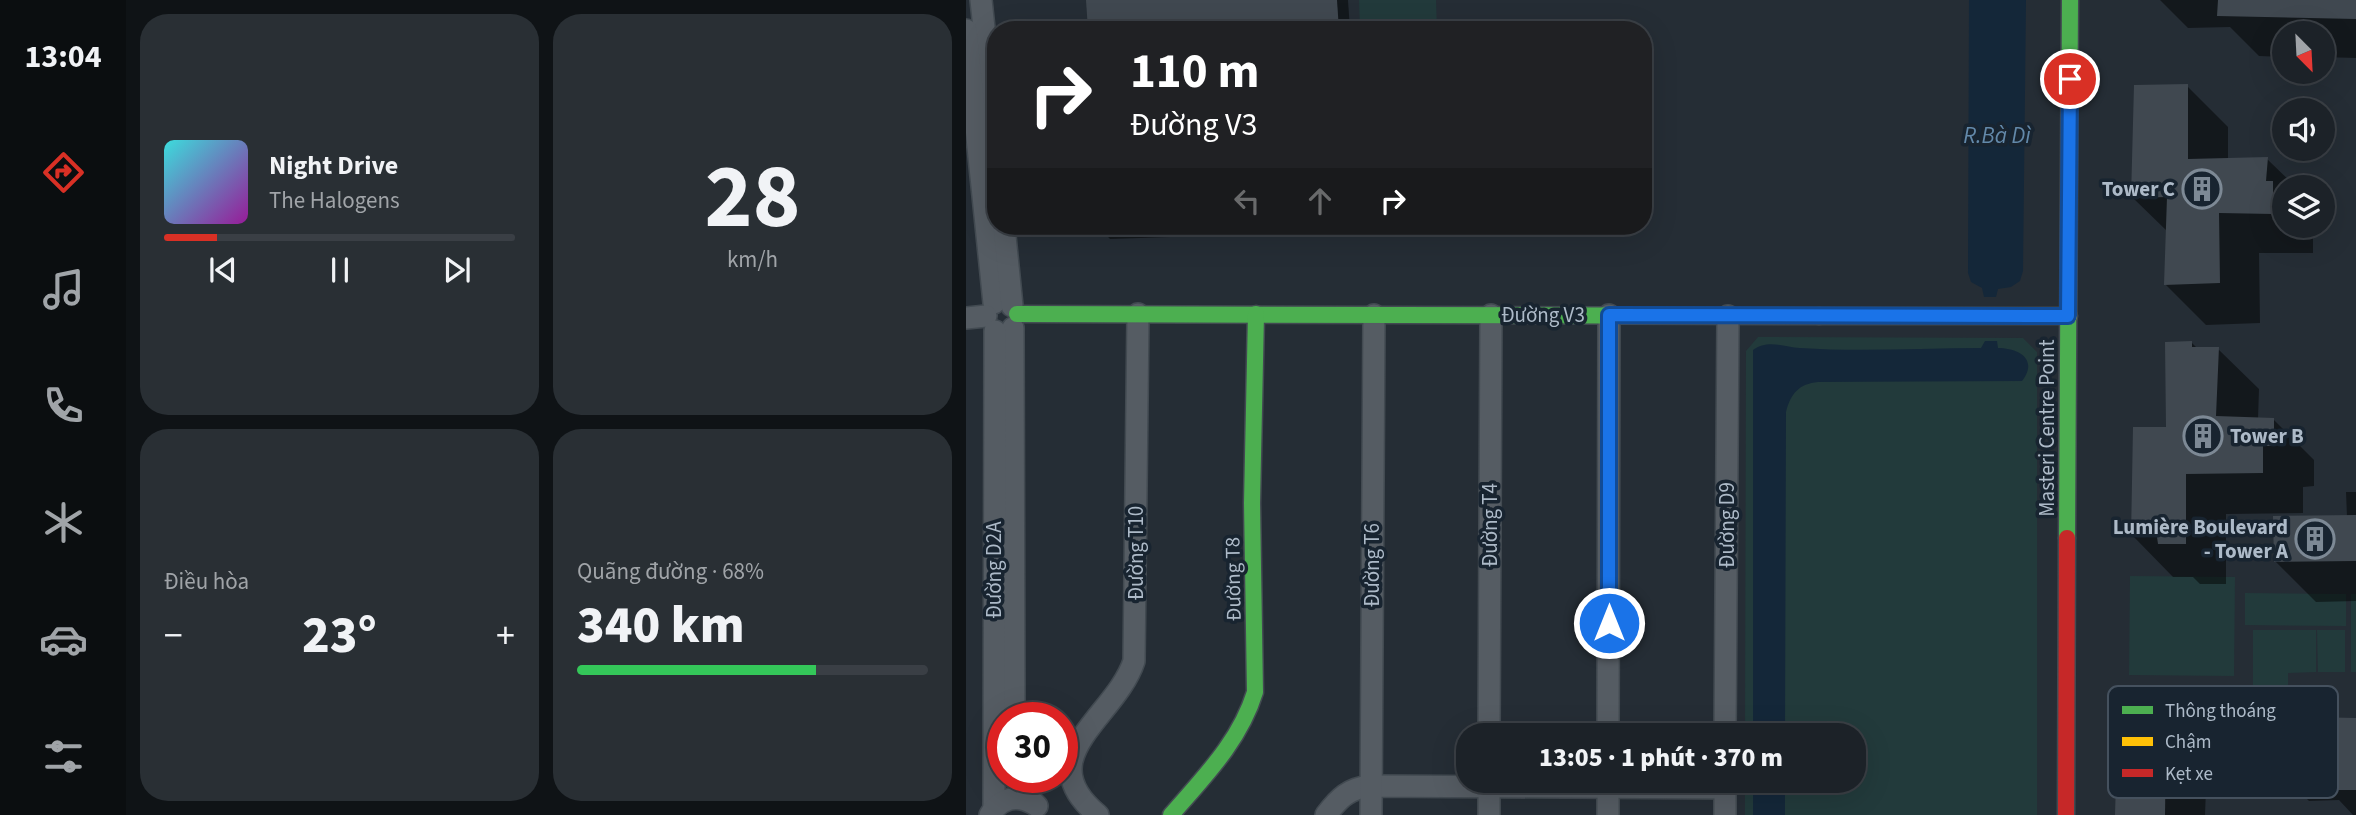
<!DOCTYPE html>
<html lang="vi">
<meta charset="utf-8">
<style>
body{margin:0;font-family:"Source Sans 3",sans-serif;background:#292f34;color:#f1f3f6;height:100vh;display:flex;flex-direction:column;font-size:26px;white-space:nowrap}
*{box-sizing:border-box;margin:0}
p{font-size:23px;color:#a0a4a8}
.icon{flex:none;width:38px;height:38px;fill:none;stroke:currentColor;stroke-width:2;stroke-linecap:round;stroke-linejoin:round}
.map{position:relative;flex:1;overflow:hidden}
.drawer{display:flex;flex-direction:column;gap:14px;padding:14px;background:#0f1316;width:840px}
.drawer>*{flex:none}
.hud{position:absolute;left:21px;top:21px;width:665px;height:214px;border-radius:28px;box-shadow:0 7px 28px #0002,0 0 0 2px #3a3f45;background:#202124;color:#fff;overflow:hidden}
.needle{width:46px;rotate:156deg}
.buttons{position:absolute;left:1306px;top:21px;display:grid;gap:14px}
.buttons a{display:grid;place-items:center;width:63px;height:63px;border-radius:50%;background:#1c2228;box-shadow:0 7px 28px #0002,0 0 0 2px #3a3f45;font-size:35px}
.speed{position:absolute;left:21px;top:702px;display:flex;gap:14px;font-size:35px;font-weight:700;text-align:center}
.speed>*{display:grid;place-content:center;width:91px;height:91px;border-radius:50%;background:#1c2228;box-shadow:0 7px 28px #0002,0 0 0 2px #3a3f45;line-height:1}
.speed .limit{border:10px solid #d22;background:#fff;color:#111}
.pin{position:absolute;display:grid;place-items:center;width:60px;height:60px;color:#fff;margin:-30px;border:4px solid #fff;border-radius:50%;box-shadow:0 2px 7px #0007}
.me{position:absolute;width:77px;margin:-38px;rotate:0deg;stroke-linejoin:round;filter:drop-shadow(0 0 5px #0008)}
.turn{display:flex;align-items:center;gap:24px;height:147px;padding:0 28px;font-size:32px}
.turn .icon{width:91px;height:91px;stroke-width:2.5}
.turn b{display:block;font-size:49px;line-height:60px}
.lanes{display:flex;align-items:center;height:66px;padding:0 28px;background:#0003;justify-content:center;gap:35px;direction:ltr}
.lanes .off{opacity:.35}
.big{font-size:52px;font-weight:800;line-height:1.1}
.drawer .tile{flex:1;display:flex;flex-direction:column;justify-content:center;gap:10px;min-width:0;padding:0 24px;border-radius:28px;background:#292f34}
.drawer .dial{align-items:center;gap:0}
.dial b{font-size:91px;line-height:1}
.song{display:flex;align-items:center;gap:21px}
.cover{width:84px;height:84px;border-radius:10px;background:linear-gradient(135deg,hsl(180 70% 55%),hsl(300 70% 35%))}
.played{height:7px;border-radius:4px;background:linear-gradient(90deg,#d93025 15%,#3a3f45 15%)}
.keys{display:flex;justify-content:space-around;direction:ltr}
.heat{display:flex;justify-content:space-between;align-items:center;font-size:38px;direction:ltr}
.charge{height:10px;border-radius:5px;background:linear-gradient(90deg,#34c759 68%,#3a3f45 0)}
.drawer .tiles{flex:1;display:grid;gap:14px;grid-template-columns:repeat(2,1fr)}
.trip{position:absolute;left:490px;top:723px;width:410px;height:70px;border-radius:28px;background:#1c2228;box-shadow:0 7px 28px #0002,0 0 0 2px #3a3f45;font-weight:800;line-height:70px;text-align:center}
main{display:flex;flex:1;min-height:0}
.tab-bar{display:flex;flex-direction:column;width:126px;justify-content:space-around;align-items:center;background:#0b0e10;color:#a0a4a8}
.tab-bar .icon{width:49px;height:49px}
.tab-bar .current{color:#d93025}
.tab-bar b{font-size:32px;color:#f1f3f6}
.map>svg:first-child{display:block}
</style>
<main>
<nav class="tab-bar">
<b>13:04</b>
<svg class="icon current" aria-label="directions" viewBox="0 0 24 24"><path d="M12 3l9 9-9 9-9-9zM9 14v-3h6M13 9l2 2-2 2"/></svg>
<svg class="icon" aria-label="music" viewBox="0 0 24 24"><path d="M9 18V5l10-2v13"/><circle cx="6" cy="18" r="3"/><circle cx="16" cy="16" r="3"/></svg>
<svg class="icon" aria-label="phone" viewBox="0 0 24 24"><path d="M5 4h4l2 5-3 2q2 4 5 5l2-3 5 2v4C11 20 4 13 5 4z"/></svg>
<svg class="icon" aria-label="climate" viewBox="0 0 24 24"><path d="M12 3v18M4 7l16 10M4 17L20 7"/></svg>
<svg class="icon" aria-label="car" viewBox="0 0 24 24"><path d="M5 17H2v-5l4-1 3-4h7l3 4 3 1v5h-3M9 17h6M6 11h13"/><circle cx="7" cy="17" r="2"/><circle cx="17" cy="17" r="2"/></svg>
<svg class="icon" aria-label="filters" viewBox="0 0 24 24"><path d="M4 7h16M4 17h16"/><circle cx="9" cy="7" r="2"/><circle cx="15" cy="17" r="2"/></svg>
</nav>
<section class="drawer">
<div class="tiles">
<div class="tile">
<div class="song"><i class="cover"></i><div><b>Night Drive</b><p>The Halogens</p></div></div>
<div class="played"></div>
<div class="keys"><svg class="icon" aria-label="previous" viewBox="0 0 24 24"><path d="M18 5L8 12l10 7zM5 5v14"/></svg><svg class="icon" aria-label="pause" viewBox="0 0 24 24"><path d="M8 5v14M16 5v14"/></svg><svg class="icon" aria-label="next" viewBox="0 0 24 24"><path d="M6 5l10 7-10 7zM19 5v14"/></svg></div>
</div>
<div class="tile dial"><b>28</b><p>km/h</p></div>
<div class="tile"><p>Điều hòa</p>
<div class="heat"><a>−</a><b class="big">23°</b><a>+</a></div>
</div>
<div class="tile"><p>Quãng đường · 68%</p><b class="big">340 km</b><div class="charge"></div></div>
</div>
</section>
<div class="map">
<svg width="1390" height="815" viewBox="0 0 1390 815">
<rect width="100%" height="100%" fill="#252d35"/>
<g fill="#223a3b">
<polygon points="393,0 470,0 471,30 394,30"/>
<polygon points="792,337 1057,338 1071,352 1071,815 779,815 779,781 887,780 887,735 779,735 780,351"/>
<polygon points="1164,576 1269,577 1268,676 1163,675"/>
<polygon points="1279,593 1380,594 1380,626 1279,625"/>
<rect x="1385" y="594" width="5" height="78"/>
<polygon points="1287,630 1350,630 1350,672 1322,673 1322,688 1287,688"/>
<polygon points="1351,630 1379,630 1379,672 1352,672"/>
</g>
<g fill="#142739">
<polygon points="1003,0 1060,0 1057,271 1054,281 1045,287 1032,289 1030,297 1018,297 1016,288 1005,282 1002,273"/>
<path d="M 1019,341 L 1031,341 L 1032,348 C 1052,348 1073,359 1056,381 L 852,382 C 833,384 825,393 820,412 L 819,735 L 787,735 L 787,350 C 802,339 817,347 834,348 C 894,352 955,348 1015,348 Z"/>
<rect x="787" y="781" width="32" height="34"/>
</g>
<g fill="#0007">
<polygon points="122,0 382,0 384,30 123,30"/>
<polygon points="1194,0 1390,0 1390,58 1356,57 1356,33 1318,33 1318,57 1293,56 1264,27 1222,28"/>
<polygon points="1221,86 1262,127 1262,160 1301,159 1330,187 1318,187 1318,226 1347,226 1347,253 1293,253 1294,323 1240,325 1200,285 1202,232 1167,198"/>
<polygon points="132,226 204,226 204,237 144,239"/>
<polygon points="326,226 396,226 396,231 334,234"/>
<polygon points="1226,343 1232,349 1252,349 1293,389 1292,419 1307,419 1348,460 1348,486 1337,487 1337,513 1260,514 1260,584 1234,584 1227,577 1207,577 1167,536 1202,428"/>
<polygon points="1380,492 1390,492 1390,601 1350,602 1309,561 1381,517"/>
<polygon points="1390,720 1390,815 1387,815 1373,800 1343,801 1302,760"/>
<polygon points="1199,748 1240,789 1239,815 1151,815"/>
</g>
<g fill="#404850">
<polygon points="120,0 371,0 373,30 122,30"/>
<polygon points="1252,0 1390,0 1390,19 1251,16"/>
<polygon points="1222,84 1222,159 1302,157 1300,181 1307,181 1307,214 1253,213 1254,283 1198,285 1201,197 1165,198 1168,85"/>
<polygon points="1226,341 1226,347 1253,347 1250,416 1308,418 1308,446 1297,446 1297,473 1220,474 1220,544 1192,544 1191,537 1165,537 1167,427 1200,427 1199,342"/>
<polygon points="1390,515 1390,561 1308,562 1307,516"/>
<polygon points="1302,716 1390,718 1390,790 1359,790 1359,760 1301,761"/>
<polygon points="1200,747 1199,815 1149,815 1151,749"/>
</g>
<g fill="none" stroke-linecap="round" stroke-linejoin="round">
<g stroke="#424a51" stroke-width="24">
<g id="street">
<polyline points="15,0 30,141"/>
<polyline points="0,30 28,303"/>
<polyline points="38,226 46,306"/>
<polyline points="0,318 20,316"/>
<polyline points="47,328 48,718"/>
<polyline points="523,735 525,315"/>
<polyline points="642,735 643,315"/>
<polyline points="759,735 762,316"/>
<polyline points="51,777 58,793 71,806"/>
<polyline points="28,809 29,331"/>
<path d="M 24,815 C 34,798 51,794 68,804"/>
<path d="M 132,815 C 61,757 150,717 168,661 L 172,314"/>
<path d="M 360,815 C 373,798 383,788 405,786 L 759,788"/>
<polyline points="405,815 408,315"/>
<polyline points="523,815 523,780"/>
<polyline points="642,815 642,780"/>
<polyline points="759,815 759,780"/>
</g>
</g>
<g stroke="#424a51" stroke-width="19">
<g id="fast">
<polyline points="51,314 853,316"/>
<polyline points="1101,538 1104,0"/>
<path d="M 205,815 C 238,777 274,741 289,692 L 286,503 L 290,314"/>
</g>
</g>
<g stroke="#424a51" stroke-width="19">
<polyline id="slow" points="853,316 1103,316"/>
</g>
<g stroke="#424a51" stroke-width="19">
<polyline id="jam" points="1100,815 1101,538"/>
</g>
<use href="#street" stroke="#555c63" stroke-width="21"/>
<use href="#fast" stroke="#4caf50" stroke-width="16"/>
<use href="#slow" stroke="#ffc107" stroke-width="16"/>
<use href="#jam" stroke="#c62828" stroke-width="16"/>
</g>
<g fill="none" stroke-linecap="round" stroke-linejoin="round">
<g stroke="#114b97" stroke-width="18">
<polyline id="route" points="643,623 643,315 1102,316 1104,79"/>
</g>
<use href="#route" stroke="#1a73e8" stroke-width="12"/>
</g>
<defs>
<g id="building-ring" transform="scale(2.0125)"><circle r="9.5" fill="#182430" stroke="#7d8995" stroke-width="1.5"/><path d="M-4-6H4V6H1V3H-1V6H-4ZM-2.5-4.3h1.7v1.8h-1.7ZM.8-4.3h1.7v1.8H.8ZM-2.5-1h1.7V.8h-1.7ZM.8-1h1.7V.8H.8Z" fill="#7d8995"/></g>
</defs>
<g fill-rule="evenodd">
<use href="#building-ring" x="1236" y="189"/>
<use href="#building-ring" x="1237" y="436"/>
<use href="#building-ring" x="1349" y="539"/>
</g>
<g text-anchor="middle" stroke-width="7" stroke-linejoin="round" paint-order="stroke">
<g font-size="21" font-weight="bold" fill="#adbac8" stroke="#182430" text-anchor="end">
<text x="1209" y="196">Tower C</text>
<text x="1264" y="443" text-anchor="start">Tower B</text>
<text x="1322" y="534">Lumière Boulevard<tspan x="1322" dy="24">- Tower A</tspan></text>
</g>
<g font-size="21" fill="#adbac8" stroke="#182430">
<text x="577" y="322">Đường V3</text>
<text transform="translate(1081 428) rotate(-90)" y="7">Masteri Centre Point</text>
<text transform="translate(524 525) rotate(-90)" y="7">Đường T4</text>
<text transform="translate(761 525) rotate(-90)" y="7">Đường D9</text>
<text transform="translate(170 553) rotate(-90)" y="7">Đường T10</text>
<text transform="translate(406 565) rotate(-90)" y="7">Đường T6</text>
<text transform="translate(28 570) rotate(-90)" y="7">Đường D2A</text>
<text transform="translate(267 579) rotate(-91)" y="7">Đường T8</text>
</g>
<g font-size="23" font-style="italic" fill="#6389aa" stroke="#182430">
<text x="1031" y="143">R.Bà Dì</text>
</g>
</g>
<rect x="1142" y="686" width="230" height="112" rx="10" fill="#182430" stroke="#45515e" stroke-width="2"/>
<rect x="1156" y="706" width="31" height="8" fill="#4caf50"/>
<rect x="1156" y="737" width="31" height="9" fill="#ffc107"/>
<rect x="1156" y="769" width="31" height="8" fill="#c62828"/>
<g font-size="19" fill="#adbac8">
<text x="1199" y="717">Thông thoáng</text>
<text x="1199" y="748">Chậm</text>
<text x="1199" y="780">Kẹt xe</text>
</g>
</svg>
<div class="buttons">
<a><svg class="needle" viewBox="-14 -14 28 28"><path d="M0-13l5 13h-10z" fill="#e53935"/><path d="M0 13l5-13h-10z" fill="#a0a4a8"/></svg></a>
<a><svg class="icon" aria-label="sound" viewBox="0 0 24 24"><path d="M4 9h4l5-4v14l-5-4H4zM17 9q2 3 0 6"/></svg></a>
<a><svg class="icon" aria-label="layers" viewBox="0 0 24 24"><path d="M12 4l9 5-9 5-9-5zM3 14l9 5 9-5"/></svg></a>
</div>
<div class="speed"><div class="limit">30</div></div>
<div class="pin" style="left:1104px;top:79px;background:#d93025"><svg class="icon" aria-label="arrive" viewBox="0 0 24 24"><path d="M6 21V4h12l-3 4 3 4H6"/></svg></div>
<svg class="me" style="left:643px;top:623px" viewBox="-20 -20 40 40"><circle r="17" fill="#1a73e8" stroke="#fff" stroke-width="3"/><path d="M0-11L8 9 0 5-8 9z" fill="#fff"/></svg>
<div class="trip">13:05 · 1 phút · 370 m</div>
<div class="hud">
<div class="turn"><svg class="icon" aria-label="right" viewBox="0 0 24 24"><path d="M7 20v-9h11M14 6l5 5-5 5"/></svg><div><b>110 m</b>Đường V3</div></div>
<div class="lanes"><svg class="icon off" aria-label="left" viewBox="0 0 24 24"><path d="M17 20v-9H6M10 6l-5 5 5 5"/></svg><svg class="icon off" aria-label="ahead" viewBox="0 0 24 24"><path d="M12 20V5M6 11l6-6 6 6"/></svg><svg class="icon" aria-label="right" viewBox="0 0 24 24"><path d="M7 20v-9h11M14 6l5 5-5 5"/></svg></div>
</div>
</div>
</main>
